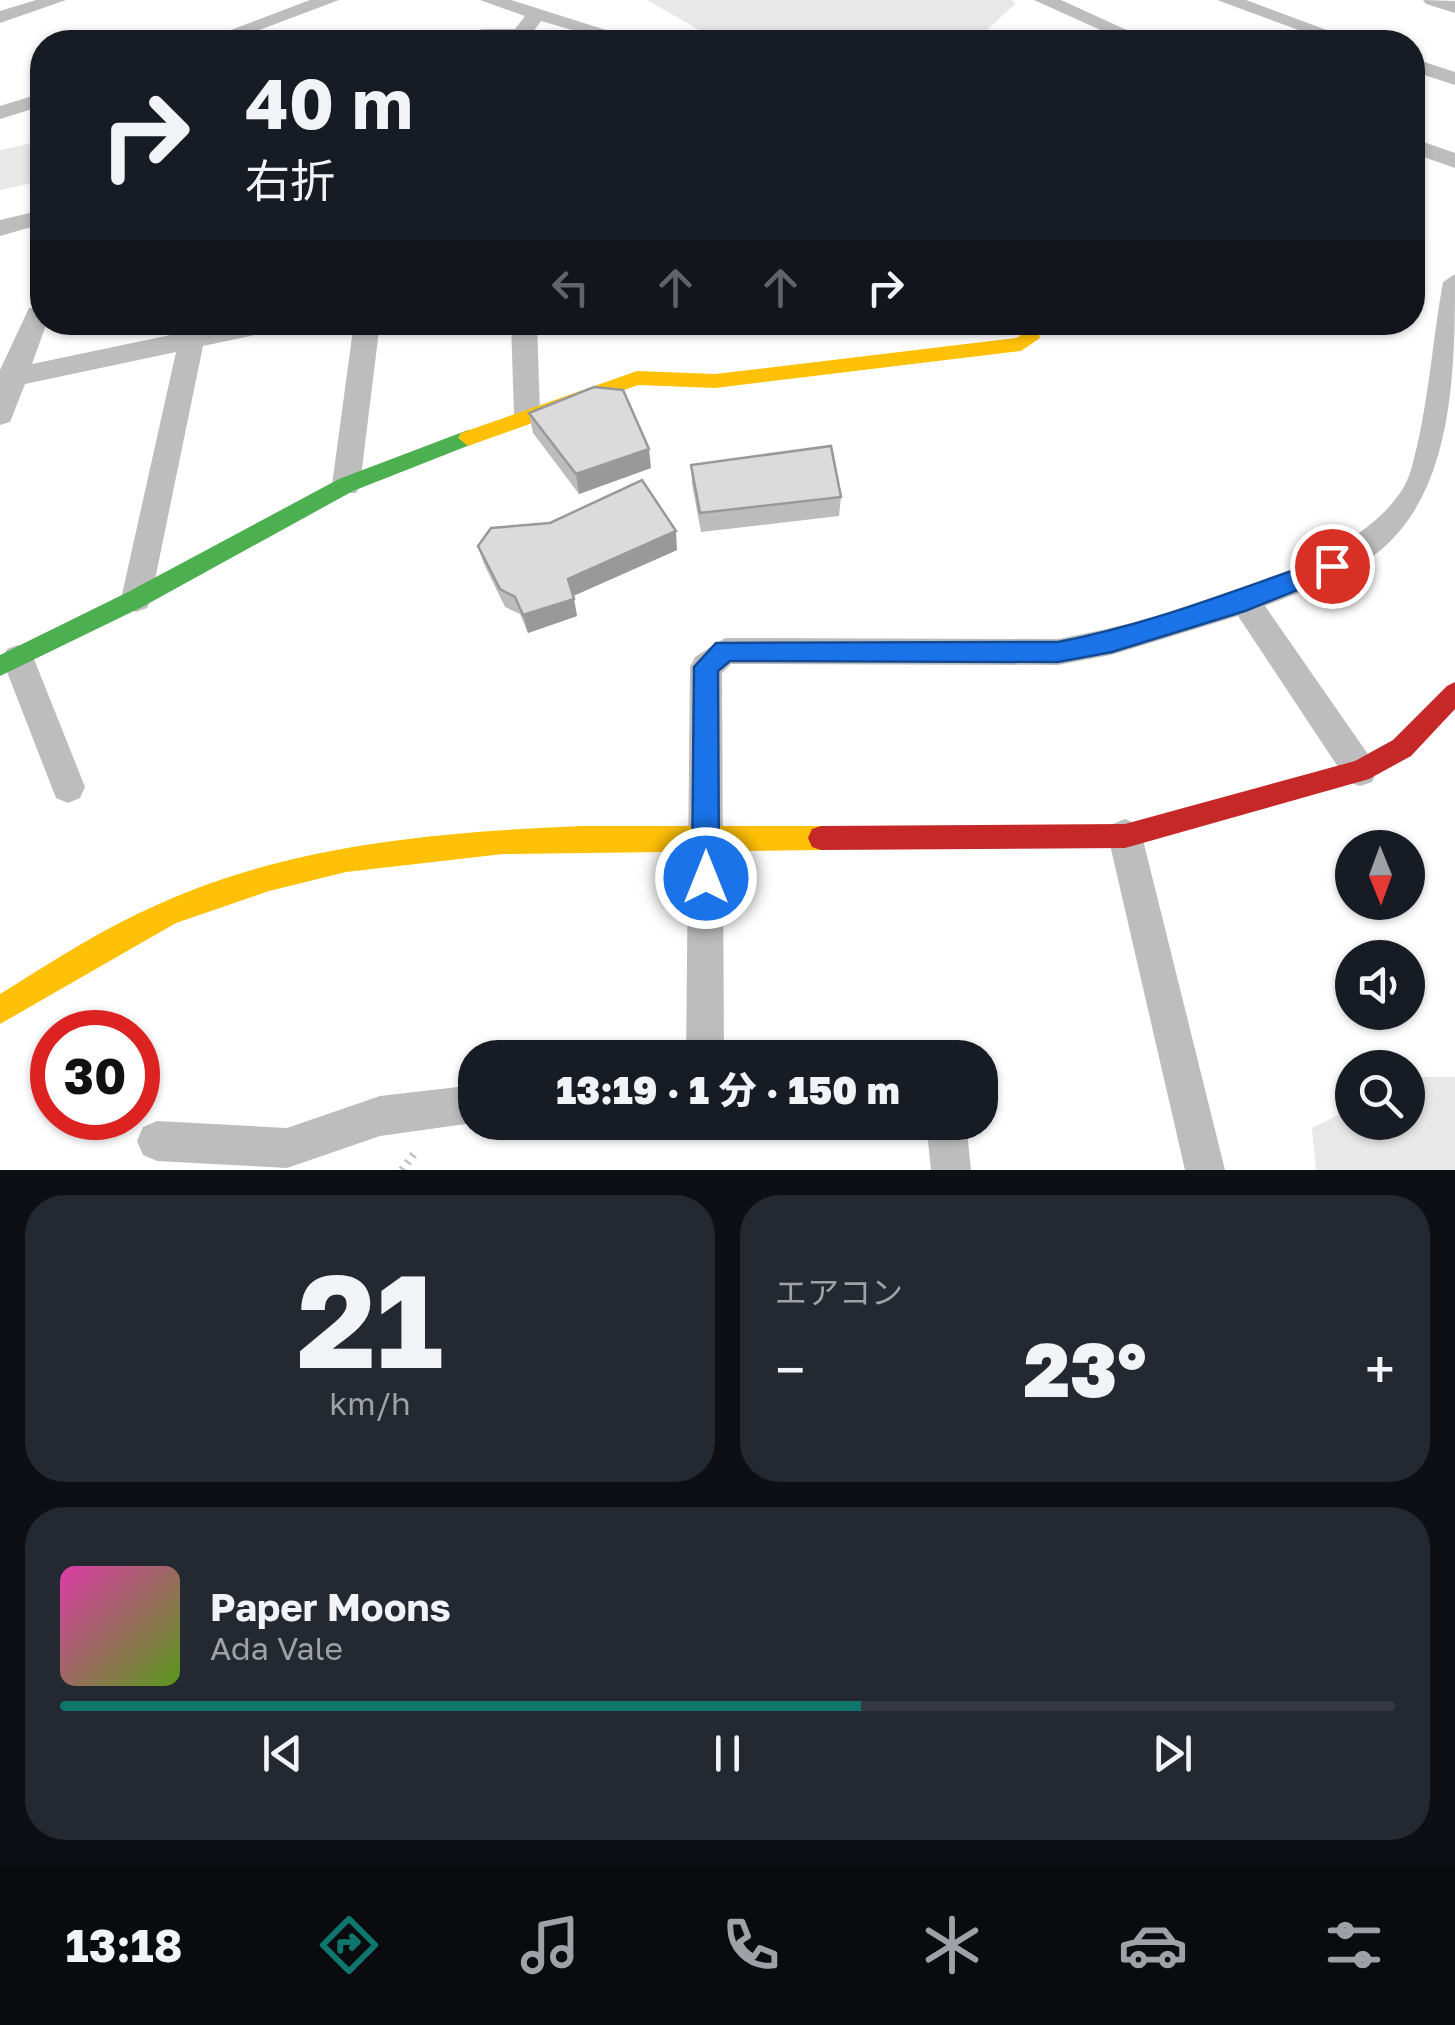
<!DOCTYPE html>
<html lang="ja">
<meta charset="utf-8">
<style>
body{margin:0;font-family:"Golos Text","Noto Sans JP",sans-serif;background:#242831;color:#f1f3f6;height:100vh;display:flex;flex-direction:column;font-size:38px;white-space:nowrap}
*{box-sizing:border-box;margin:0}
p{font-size:32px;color:#9ea1a6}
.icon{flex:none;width:55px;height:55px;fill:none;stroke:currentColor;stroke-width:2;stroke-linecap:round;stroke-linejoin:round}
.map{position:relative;height:1170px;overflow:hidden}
.side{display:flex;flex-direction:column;gap:25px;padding:25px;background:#0d0f14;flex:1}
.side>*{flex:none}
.top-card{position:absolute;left:30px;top:30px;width:1395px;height:305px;border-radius:40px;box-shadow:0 2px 8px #0004;background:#171b24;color:#f1f3f6;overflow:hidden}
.needle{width:65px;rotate:179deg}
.buttons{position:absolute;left:1335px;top:830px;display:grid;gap:20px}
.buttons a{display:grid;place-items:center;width:90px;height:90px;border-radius:50%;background:#171b24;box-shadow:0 2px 8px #0004;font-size:50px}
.speed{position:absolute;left:30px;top:1010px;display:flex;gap:20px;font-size:50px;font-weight:700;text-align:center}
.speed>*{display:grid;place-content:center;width:130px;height:130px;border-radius:50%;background:#171b24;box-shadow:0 2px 8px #0004;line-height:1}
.speed .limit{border:15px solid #d22;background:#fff;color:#111}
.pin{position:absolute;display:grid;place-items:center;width:85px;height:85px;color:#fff;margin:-42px;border:5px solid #fff;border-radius:50%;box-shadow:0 2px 10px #0007}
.me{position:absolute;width:110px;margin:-55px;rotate:0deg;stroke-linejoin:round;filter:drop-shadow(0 0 8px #0008)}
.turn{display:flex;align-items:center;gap:35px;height:210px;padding:0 50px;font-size:45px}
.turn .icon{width:130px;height:130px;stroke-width:2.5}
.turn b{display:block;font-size:70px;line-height:85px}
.lanes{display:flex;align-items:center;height:95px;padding:0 50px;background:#0003;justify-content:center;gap:50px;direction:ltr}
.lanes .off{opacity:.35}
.big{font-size:75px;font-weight:800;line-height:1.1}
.side .tile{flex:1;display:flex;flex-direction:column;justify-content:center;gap:15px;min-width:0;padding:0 35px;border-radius:40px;background:#242831}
.side .dial{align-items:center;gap:0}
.dial b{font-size:130px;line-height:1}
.song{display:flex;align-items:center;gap:30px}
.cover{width:120px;height:120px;border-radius:15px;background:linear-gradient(135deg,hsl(320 70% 55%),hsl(90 70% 35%))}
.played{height:10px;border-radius:5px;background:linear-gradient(90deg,#0f766e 60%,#363941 60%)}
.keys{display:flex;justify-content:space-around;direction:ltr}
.heat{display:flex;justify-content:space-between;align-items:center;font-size:55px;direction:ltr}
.side .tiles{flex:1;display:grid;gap:25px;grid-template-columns:1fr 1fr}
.tile:last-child{grid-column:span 2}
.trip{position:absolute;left:458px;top:1040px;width:540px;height:100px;border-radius:40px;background:#171b24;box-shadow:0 2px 8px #0004;font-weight:800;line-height:100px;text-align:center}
.tab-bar{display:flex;height:160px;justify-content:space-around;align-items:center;background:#090b0e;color:#9ea1a6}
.tab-bar .icon{width:70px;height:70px}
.tab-bar .active{color:#0f766e}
.tab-bar b{font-size:45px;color:#f1f3f6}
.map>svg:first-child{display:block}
</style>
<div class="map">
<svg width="1455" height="1170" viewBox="0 0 1455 1170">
<rect width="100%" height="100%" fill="#fff"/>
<g fill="#e8e8e8">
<polygon points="647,0 1011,0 1016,3 974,42 720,42"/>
<polygon points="42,141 42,181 0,190 0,150"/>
<polygon points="1413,1077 1455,1077 1455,1170 1316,1170 1312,1128 1352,1108 1352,1122 1408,1122 1408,1080"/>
</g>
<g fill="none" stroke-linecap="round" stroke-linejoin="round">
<polyline stroke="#c2c2c2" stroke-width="8" stroke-dasharray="2.5 6" stroke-linecap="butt" points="402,1170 416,1151"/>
<g fill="#bdbdbd" fill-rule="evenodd">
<polygon points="36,0 66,0 0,23 0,11"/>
<polygon points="310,0 339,0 227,42 199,42"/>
<polygon points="480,0 511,0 644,42 614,42 541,21 528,39 521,41 447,42 482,29 515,29 525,16"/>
<polygon points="1034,0 1061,0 1153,42 1127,42"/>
<polygon points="1217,0 1246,0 1359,42 1331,42"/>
<polygon points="1423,0 1455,1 1455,13 1426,4"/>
<polygon points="1412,58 1455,72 1455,85 1412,71"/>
<polygon points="42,93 42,106 0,119 0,106"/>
<polygon points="1412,138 1455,153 1455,168 1412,153"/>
<polygon points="42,210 42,224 0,236 0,220"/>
<path d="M 1455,274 C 1455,367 1455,492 1377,553 C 1344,578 1303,591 1265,606 L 1372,760 L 1377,771 L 1372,782 L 1360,786 L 1348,782 L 1238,616 L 1111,655 L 1058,665 L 731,664 L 722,673 L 724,1058 L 686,1058 L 690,667 L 695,657 L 725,638 L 1058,639 C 1148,622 1382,567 1411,470 C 1428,411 1432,343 1443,282 Z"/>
<polygon points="42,307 42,322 47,322 32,364 180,333 182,322 207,322 207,327 286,322 274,331 203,346 151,599 147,608 136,612 125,608 121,599 176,352 25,384 10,422 0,425 0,370 29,308"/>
<polygon points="354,322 380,322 360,485 356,493 336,493 332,485"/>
<polygon points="511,322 537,322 540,415 527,425 514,415"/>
<polygon points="18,645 29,649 34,659 85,787 80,798 68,803 56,798 2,659 7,649"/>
<polygon points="1125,819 1137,824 1142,836 1225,1170 1185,1170 1108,836 1113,824"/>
<polygon points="475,1085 475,1122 480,1122 380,1136 287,1168 157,1161 143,1155 137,1141 143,1127 157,1121 287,1128 380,1096"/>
<polygon points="926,1122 966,1122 971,1170 931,1170"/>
</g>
<polygon fill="#4caf50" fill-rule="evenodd" points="468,430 478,438 475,443 353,491 144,606 0,676 0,655 128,592 339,479"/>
<g fill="#ffc107" fill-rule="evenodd">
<polygon points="1015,322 1034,322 1040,338 1021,351 715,388 638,385 468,446 458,438 461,433 637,371 715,374 1016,338 1020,336"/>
<path d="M 582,826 L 821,826 L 830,829 L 834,838 L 830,847 L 821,850 L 503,854 L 346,872 L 269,891 L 176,923 L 0,1024 L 0,994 C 52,962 103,928 159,904 C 292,844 438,832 582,826 Z"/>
</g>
<polygon fill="#c62828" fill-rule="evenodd" points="1455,682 1455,709 1411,756 1369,779 1125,848 821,850 812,847 808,838 812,829 821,826 1125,824 1355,761 1393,740 1447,686"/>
</g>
<g fill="#bcbcbc">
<polygon points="529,413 651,468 579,494 533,433"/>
<polygon points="691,465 841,497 839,516 701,532 692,484"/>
<polygon points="478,546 677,550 573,596 577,616 528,633 520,614 505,607 484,564"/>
</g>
<g fill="#999">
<polygon points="649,449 651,468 579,494 576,474"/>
<polygon points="676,531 677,550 571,597 568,579"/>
<polygon points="574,599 577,616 528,633 523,615"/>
</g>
<g fill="#dbdbdb" stroke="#999" stroke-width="2.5">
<polygon points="594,387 623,390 649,449 576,474 529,413"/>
<polygon points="831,446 841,497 700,513 691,465"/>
<polygon points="642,480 676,531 568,579 574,599 523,615 515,597 500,589 478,546 491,528 550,523"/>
</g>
<path fill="#1a73e8" stroke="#114b97" stroke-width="2.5" d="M 1332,557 L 1343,566 L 1340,573 L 1245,611 L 1112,652 L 1058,662 L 730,661 L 718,671 L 719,878 L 715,888 L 706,891 L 696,888 L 692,878 L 694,667 L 716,643 L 1058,642 C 1153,624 1240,588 1332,557 Z"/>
</svg>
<div class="buttons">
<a><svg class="needle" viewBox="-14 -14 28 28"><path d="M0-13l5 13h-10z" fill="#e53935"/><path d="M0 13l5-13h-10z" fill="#9ea1a6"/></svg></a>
<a><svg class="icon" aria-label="sound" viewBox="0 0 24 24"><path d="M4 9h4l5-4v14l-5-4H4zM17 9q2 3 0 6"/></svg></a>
<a><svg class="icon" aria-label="search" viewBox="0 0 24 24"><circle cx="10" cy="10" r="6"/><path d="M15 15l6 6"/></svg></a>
</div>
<div class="speed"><div class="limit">30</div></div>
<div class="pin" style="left:1332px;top:566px;background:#d93025"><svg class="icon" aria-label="arrive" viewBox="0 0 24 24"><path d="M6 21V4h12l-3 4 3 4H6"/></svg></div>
<svg class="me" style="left:706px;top:878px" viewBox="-20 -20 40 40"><circle r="17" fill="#1a73e8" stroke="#fff" stroke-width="3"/><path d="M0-11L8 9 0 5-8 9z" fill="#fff"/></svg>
<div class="trip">13:19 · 1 分 · 150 m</div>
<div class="top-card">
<div class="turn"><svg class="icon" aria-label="right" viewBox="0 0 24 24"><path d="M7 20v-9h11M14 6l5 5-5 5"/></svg><div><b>40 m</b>右折</div></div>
<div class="lanes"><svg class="icon off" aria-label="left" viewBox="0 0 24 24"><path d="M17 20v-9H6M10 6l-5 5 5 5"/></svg><svg class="icon off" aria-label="ahead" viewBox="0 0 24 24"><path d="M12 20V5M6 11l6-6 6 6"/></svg><svg class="icon off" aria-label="ahead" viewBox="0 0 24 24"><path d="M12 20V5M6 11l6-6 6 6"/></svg><svg class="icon" aria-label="right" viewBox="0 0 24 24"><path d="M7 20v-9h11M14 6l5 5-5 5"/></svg></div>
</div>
</div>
<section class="side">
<div class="tiles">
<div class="tile dial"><b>21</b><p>km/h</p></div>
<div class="tile"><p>エアコン</p>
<div class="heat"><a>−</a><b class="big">23°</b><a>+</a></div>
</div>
<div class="tile">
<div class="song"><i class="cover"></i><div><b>Paper Moons</b><p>Ada Vale</p></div></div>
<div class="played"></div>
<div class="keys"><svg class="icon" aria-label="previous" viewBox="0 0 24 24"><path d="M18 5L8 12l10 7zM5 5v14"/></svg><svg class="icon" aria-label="pause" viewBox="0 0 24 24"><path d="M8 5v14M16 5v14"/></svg><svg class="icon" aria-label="next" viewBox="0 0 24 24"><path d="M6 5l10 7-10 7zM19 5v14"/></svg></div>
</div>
</div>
</section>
<nav class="tab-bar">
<b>13:18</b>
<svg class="icon active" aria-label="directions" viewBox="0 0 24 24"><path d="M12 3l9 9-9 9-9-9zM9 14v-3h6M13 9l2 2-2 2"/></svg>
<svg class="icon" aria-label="music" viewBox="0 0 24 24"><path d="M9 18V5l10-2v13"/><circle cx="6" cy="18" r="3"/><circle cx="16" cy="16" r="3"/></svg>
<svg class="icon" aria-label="phone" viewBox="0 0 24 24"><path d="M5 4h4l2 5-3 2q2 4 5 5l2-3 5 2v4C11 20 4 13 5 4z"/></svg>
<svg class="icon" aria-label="climate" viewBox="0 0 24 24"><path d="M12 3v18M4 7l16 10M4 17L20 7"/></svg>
<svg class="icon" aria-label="car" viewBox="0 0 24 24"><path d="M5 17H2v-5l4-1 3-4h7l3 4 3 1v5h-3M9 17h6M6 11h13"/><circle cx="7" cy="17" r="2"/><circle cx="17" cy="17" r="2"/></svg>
<svg class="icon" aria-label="filters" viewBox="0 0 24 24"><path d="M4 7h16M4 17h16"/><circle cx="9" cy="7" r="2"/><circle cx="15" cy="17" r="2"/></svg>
</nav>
